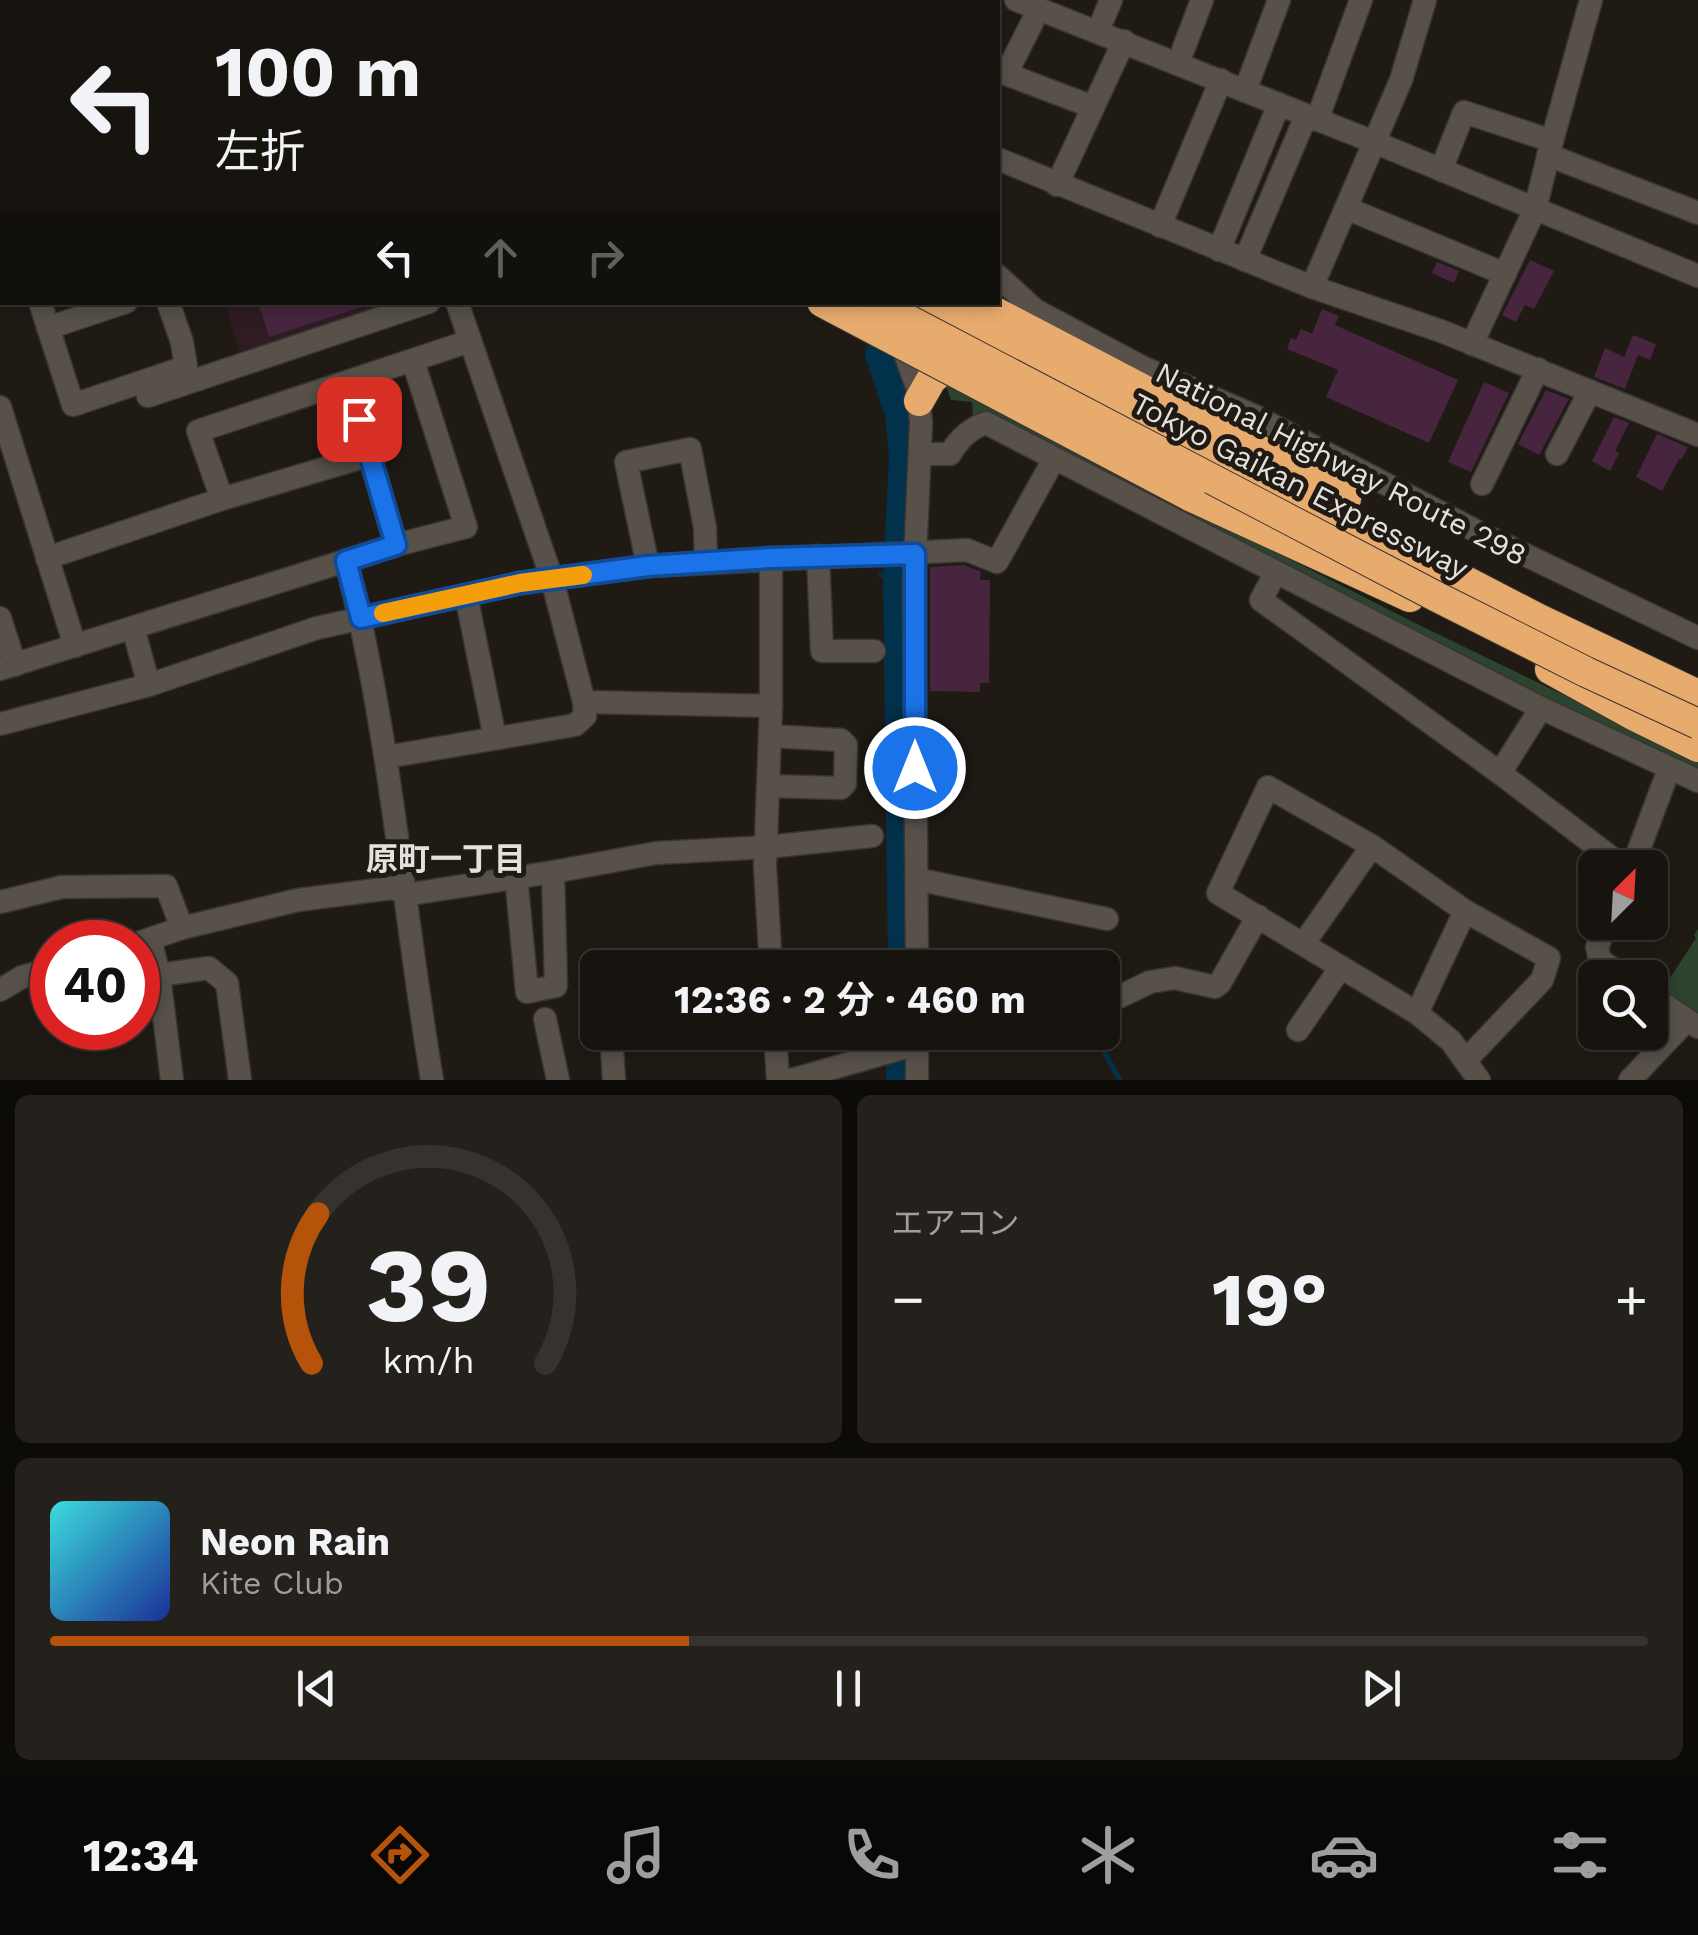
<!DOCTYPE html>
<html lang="ja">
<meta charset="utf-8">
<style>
body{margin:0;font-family:"Work Sans","Noto Sans JP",sans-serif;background:#24211d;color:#f1f3f6;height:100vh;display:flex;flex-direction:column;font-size:38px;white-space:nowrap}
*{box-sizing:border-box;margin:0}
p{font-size:32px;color:#9e9e9e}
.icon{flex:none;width:55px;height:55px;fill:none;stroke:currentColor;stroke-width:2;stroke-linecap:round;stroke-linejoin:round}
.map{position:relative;height:1080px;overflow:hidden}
.details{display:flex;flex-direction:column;gap:15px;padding:15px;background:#0d0b08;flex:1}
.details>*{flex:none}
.banner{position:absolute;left:0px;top:0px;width:1000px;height:305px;box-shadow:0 5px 15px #0003,0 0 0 2px #36332f;background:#17140f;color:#f1f3f6;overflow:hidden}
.needle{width:65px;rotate:24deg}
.buttons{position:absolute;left:1578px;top:850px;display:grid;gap:20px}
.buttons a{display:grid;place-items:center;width:90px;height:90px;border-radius:15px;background:#17140f;box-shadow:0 5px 15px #0003,0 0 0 2px #36332f;font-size:50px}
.speed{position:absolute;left:30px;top:920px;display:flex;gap:20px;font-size:50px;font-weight:700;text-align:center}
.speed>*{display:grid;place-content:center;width:130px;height:130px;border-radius:50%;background:#17140f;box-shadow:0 5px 15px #0003,0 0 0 2px #36332f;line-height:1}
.speed .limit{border:15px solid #d22;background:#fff;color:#111}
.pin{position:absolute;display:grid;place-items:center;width:85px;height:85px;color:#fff;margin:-42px;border-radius:20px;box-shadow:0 5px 15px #0006}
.me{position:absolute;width:110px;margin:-55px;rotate:0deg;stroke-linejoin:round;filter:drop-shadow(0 0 8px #0008)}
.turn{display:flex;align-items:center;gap:35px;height:210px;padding:0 50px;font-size:45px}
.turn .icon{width:130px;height:130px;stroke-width:2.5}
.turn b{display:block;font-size:70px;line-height:85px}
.lanes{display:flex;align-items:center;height:95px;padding:0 50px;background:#0003;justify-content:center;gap:50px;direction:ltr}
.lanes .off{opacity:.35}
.big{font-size:75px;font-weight:700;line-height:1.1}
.details .tile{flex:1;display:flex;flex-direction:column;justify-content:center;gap:15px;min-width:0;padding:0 35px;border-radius:15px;background:#24211d}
.details .dial{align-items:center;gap:0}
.dial svg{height:260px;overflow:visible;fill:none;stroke:#36332f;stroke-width:7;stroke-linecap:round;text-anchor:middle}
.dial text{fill:#f1f3f6;stroke:none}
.song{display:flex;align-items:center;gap:30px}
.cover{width:120px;height:120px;border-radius:15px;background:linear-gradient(135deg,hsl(180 70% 55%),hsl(230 70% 35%))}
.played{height:10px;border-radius:5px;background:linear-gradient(90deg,#b45309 40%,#36332f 40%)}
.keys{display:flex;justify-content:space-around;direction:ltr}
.heat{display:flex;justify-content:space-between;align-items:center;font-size:55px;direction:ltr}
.details .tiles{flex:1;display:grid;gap:15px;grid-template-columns:1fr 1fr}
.tile:last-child{grid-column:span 2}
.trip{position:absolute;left:580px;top:950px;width:540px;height:100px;border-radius:15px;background:#17140f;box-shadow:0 5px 15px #0003,0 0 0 2px #36332f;font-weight:700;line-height:100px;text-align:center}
.dock{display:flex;height:160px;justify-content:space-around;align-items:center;background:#090806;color:#9e9e9e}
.dock .icon{width:70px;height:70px}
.dock .active{color:#b45309}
.dock b{font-size:45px;color:#f1f3f6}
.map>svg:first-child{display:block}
</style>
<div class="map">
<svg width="1698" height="1080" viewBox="0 0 1698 1080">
<rect width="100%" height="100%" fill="#1f1a14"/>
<polygon fill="#2e1c22" points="224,302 408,303 242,357"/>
<g fill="#2c432e">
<polygon points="945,383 1413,622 1698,760 1698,775 990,417 973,416 972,402 951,400"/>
<polygon points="1698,929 1698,1016 1659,995 1696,938 1694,935"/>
</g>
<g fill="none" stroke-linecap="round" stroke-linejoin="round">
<g stroke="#02324b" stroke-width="5">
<polyline points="881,575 897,577"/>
<polyline points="1093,1032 1120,1080"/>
</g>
<g stroke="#02324b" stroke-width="28">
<polyline points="759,0 760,2"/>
<polyline points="879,354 899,414 903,456 897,577 902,968"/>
<polyline points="900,1080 901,1032"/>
</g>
</g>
<g fill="#47253f">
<polygon points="1530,260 1554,271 1534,309 1525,305 1516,322 1502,315"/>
<polygon points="1437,262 1459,271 1454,283 1432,273"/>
<polygon points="258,302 367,302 368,305 269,337"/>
<polygon points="1322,309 1339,316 1335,325 1458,380 1429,443 1326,397 1338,370 1287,349 1291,338 1296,340 1301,329 1312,334"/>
<polygon points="1633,335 1656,344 1650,360 1638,355 1625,389 1594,377 1605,348 1624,357"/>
<polygon points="1484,382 1509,393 1471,472 1448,462"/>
<polygon points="1546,390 1569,399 1539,455 1518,444"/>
<polygon points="1614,417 1629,423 1615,451 1619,453 1610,471 1592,461"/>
<polygon points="1657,434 1688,447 1681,460 1679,459 1662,491 1636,477"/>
<polygon points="964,565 981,572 980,580 990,580 989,683 980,683 980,692 930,691 930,567"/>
</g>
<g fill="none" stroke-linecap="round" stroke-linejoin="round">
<g stroke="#393532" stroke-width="25">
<g id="minor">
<polyline points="211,0 216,2"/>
<polyline points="465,0 466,2"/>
<polyline points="544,0 545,2"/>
<polyline points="617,0 618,2"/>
<polyline points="693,0 694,2"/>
<polyline points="772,0 773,2"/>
<polyline points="1016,0 1374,142 1698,276"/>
<polyline points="95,2 99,0"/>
<polyline points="489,2 496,0"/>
<polyline points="841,2 842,0"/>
<polyline points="966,2 967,0"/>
<polyline points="1039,9 1006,74 1093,107"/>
<polyline points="1103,19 1111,0"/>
<polyline points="0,45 2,44"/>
<polyline points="1183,50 1202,0"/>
<polyline points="2,79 2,82"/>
<polyline points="1245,91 1279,0"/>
<polyline points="1317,120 1361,0"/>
<polyline points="1548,155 1698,213"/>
<polyline points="998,159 1312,287 1441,331 1698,435"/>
<polyline points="1441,170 1464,112 1552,141"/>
<polyline points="0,173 2,181"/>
<polyline points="1057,185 1124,41"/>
<polyline points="1346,208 1505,274"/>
<polyline points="1160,226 1221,80"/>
<polyline points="1219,250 1279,104"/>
<polyline points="1245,260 1306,116"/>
<polyline points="998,276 1035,310 1142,367 1255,416 1480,533 1698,638"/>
<polyline points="1312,287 1401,80 1425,0"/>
<polyline points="40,302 73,405 186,367 182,342 168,302"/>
<polyline points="457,302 552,579 584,702 771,706"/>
<polyline points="48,328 126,302"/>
<polyline points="898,335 917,387 921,422 914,583 917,968"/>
<polyline points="1472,344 1535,209 1552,141 1591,0"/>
<polyline points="348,382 396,545"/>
<polyline points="148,396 429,302"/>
<polyline points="0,407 75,646"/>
<path d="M 921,454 L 950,454 C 959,439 969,429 986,423 L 1541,708 L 1698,781"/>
<polyline points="1557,454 1590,391"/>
<polyline points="1482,484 1538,369"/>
<polyline points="222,499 198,431 470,341"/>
<polyline points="818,556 822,651 874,651"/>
<polyline points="47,558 222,499 370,455"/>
<polyline points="771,558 771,706 765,866 771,968"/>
<path d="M 346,561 C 390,731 403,907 432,1080"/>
<polyline points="648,566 626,462 690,449 705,528 706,562"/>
<polyline points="1276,572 1261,600 1500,773 1625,868"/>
<polyline points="466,595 495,738"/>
<polyline points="0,618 15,665"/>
<polyline points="133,628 149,685"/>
<polyline points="0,669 396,545 466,527 413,361"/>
<polyline points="0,724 149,685 317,628 520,583 648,566 967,550 997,562 1054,459"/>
<polyline points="386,757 575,725 585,716 584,702"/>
<polyline points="1500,773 1541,708"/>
<polyline points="769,786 841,788 845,784 846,745 841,740 770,736"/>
<polyline points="1632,868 1669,769"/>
<polyline points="516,876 527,992 556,986 553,872"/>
<polyline points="916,879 1107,919"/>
<polyline points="0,902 62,887 166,886 182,928"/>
<polyline points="1465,911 1372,846 1268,787 1218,893 1417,1013 1451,1041 1479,1080"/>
<polyline points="1608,922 1597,947 1600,960 1625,978"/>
<polyline points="150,939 159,975 172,1080"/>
<polyline points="138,943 182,928 298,900 392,888 411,894 553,872 656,853 767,847 872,836"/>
<polyline points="1304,943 1372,846"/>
<polyline points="159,975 209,968 227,983 240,1080"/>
<polyline points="0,990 22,977 52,968"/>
<polyline points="1650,995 1698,1027"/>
<polyline points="1102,1005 1150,982 1175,978 1215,987 1220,983 1258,916"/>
<polyline points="1417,1013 1465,911 1549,958 1542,980 1465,1061"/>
<polyline points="545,1019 558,1080"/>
<polyline points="1298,1030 1341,967"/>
<polyline points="611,1032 614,1080"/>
<polyline points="775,1032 778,1080"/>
<polyline points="917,1034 917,1080"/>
<polyline points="791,1080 917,1044"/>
<polyline points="1630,1080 1687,1020"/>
</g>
</g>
<g stroke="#393532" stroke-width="32">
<g id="highway">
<polyline points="265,0 269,2"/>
<polyline points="293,0 298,2"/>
<polyline points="352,0 358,2"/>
<polyline points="929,302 1537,618 1698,695"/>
<polyline points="976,302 1297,470 1346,499"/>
<polyline points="919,401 931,380 955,359"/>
<polyline points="1190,496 1410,597"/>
<polyline points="1550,669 1635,716 1698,747"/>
</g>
</g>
<use href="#minor" stroke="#57514a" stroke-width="22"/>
<use href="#highway" stroke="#e8ab6e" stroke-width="30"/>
<g stroke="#393532" stroke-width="32" stroke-linecap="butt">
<g id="highway-bridge">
<polyline points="822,302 1190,496"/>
<polyline points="874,302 1437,597 1586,672 1698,724"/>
</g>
</g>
<use href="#highway-bridge" stroke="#e8ab6e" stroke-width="30"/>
</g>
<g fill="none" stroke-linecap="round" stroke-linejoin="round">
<g stroke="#114b97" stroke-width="25">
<polyline id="route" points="359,419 396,545 346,561 361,618 520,583 648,566 771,558 915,554 915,768"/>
</g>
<use href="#route" stroke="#1a73e8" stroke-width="18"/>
<polyline stroke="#f59e0b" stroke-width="18" points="383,613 520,583 583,575"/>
</g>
<g text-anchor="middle" stroke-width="10" stroke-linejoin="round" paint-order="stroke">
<g font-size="30" fill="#e4e1dc" stroke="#1f1a14">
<text transform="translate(1341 464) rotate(27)" y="10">National Highway Route 298</text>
<text transform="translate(1300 486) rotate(27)" y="10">Tokyo Gaikan Expressway</text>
</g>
<g font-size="32" font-weight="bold" fill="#e4e1dc" stroke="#1f1a14">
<text x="446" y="870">原町一丁目</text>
</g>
</g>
</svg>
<div class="buttons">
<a><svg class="needle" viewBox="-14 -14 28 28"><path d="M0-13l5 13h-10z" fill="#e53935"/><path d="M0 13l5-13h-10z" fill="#9e9e9e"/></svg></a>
<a><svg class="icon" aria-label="search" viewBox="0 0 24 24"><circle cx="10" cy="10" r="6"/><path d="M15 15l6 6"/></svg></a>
</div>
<div class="speed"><div class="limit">40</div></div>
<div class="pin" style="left:359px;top:419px;background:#d93025"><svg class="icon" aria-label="arrive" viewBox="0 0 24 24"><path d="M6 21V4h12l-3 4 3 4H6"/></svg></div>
<svg class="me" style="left:915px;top:768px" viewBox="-20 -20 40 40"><circle r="17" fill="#1a73e8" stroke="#fff" stroke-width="3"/><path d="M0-11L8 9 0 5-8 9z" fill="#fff"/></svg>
<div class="trip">12:36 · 2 分 · 460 m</div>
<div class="banner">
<div class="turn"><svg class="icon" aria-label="left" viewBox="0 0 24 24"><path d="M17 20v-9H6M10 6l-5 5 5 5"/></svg><div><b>100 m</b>左折</div></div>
<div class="lanes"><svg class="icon" aria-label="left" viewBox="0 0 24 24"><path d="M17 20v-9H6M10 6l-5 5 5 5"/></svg><svg class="icon off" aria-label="ahead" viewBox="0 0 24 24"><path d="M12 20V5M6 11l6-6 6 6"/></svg><svg class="icon off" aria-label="right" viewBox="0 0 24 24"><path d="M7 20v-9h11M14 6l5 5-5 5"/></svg></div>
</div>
</div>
<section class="details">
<div class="tiles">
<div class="tile dial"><svg viewBox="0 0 100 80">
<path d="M14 69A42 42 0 1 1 86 69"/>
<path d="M14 69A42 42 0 0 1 16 23" stroke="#b45309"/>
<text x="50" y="56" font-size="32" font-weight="700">39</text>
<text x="50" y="72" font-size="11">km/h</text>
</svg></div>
<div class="tile"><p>エアコン</p>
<div class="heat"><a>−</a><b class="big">19°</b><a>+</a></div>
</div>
<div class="tile">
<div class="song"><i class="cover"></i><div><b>Neon Rain</b><p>Kite Club</p></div></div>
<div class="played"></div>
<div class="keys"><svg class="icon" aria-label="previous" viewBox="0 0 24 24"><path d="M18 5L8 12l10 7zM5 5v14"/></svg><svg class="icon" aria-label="pause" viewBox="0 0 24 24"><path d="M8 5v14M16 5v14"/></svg><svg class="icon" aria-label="next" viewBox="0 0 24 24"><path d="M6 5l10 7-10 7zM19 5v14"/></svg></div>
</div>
</div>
</section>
<nav class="dock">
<b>12:34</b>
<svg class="icon active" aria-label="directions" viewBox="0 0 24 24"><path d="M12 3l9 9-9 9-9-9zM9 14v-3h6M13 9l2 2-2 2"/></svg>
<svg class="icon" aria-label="music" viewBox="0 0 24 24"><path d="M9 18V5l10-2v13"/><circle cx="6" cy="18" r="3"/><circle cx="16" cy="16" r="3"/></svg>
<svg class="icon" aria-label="phone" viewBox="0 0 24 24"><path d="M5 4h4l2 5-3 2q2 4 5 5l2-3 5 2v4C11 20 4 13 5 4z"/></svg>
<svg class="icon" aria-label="climate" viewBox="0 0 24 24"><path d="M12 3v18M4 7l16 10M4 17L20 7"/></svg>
<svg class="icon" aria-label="car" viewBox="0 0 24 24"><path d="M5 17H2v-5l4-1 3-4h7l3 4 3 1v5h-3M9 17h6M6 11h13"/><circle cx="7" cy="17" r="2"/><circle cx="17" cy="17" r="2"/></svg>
<svg class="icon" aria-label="filters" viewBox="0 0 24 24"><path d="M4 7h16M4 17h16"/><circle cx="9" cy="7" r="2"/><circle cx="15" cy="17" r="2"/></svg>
</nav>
